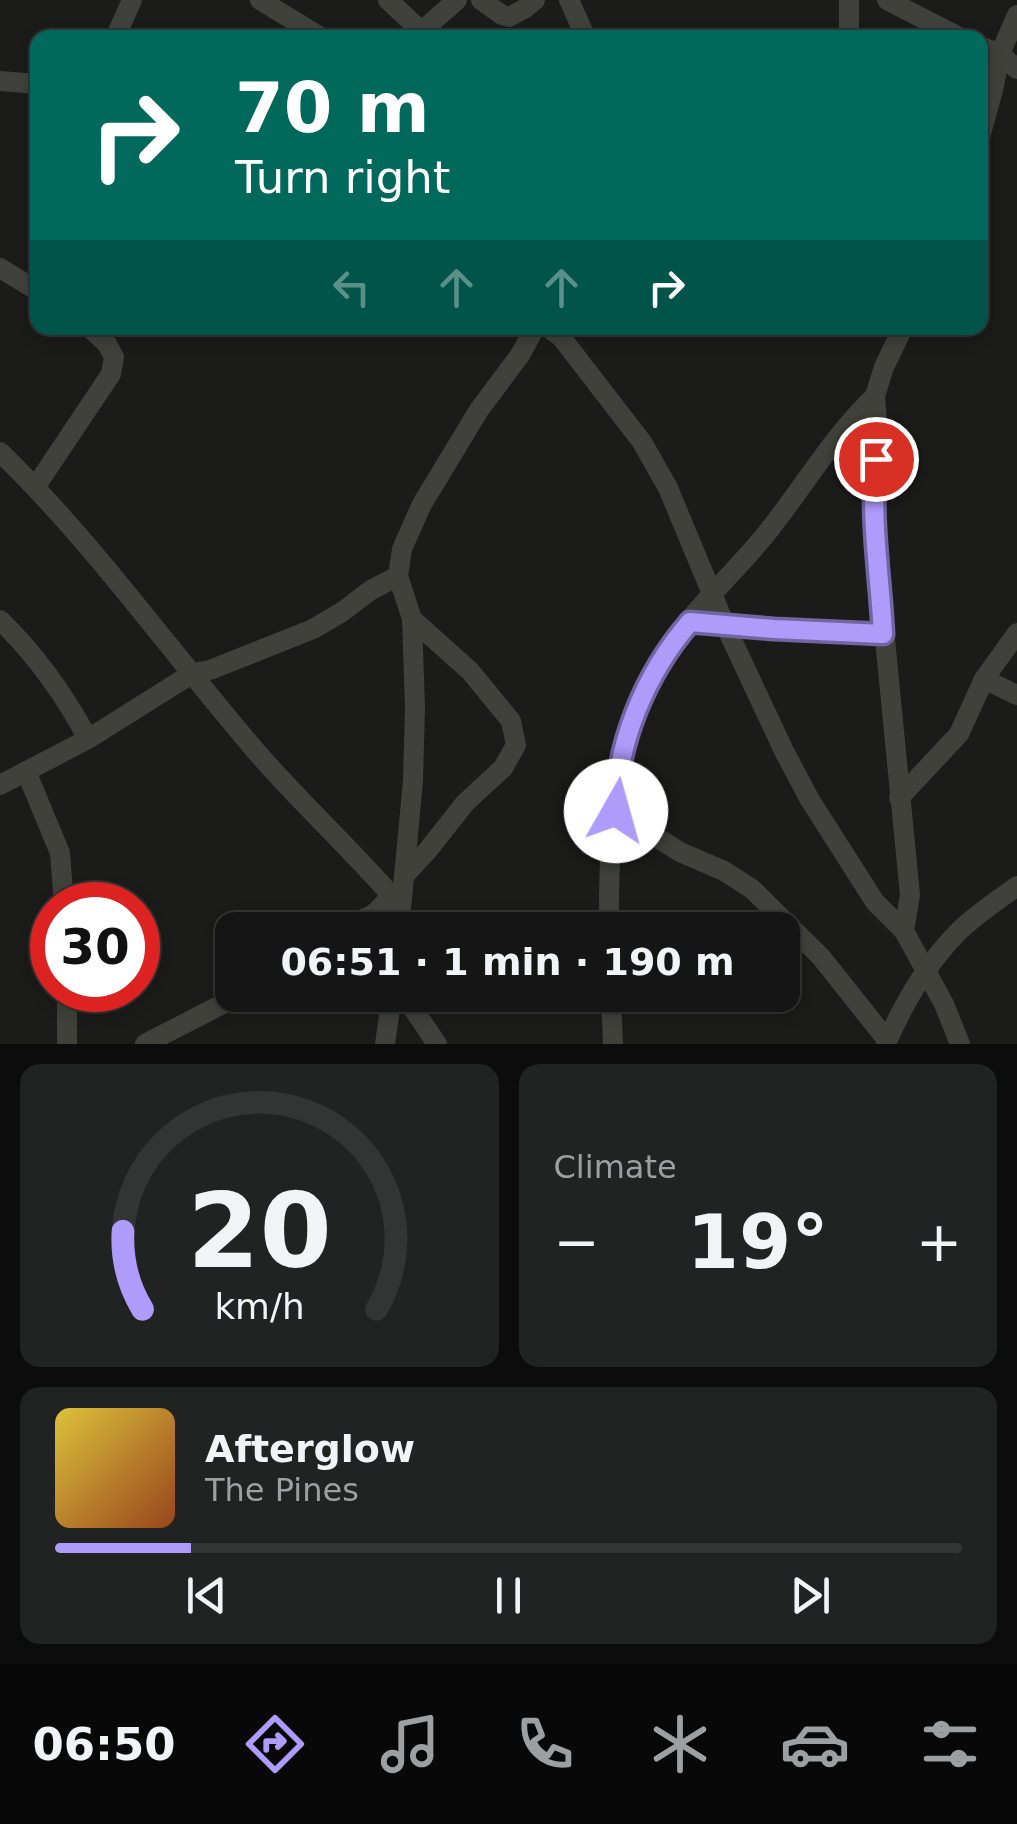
<!DOCTYPE html>
<meta charset="utf-8">
<style>
body{margin:0;font-family:"DejaVu Sans",sans-serif;background:#212222;color:#f1f3f6;height:100vh;display:flex;flex-direction:column;font-size:38px;white-space:nowrap}
*{box-sizing:border-box;margin:0}
p{font-size:32px;color:#9d9fa0}
.icon{flex:none;width:55px;height:55px;fill:none;stroke:currentColor;stroke-width:2;stroke-linecap:round;stroke-linejoin:round}
.map{position:relative;height:1044px;overflow:hidden}
.sheet{display:flex;flex-direction:column;gap:20px;padding:20px;background:#0b0c0b;flex:1}
.sheet>*{flex:none}
.banner{position:absolute;left:30px;top:30px;width:958px;height:305px;border-radius:20px;box-shadow:0 5px 15px #0003,0 0 0 2px #333434;background:#00695c;color:#fff;overflow:hidden}
.speed{position:absolute;left:30px;top:882px;display:flex;gap:20px;font-size:50px;font-weight:700;text-align:center}
.speed>*{display:grid;place-content:center;width:130px;height:130px;border-radius:50%;background:#141514;box-shadow:0 5px 15px #0003,0 0 0 2px #333434;line-height:1}
.speed .limit{border:15px solid #d22;background:#fff;color:#111}
.pin{position:absolute;display:grid;place-items:center;width:85px;height:85px;color:#fff;margin:-42px;border:5px solid #fff;border-radius:50%;box-shadow:0 2px 10px #0007}
.me{position:absolute;width:110px;margin:-55px;rotate:7deg;stroke-linejoin:round;filter:drop-shadow(0 0 8px #0008)}
.turn{display:flex;align-items:center;gap:35px;height:210px;padding:0 40px;font-size:45px}
.turn .icon{width:130px;height:130px;stroke-width:2.5}
.turn b{display:block;font-size:70px;line-height:85px}
.lanes{display:flex;align-items:center;height:95px;padding:0 40px;background:#0003;justify-content:center;gap:50px;direction:ltr}
.lanes .off{opacity:.35}
.big{font-size:75px;font-weight:600;line-height:1.1}
.sheet .card{flex:1;display:flex;flex-direction:column;justify-content:center;gap:15px;min-width:0;padding:0 35px;border-radius:20px;background:#212222}
.sheet .dial{align-items:center;gap:0}
.dial svg{height:260px;overflow:visible;fill:none;stroke:#333434;stroke-width:7;stroke-linecap:round;text-anchor:middle}
.dial text{fill:#f1f3f6;stroke:none}
.song{display:flex;align-items:center;gap:30px}
.cover{width:120px;height:120px;border-radius:15px;background:linear-gradient(135deg,hsl(50 70% 55%),hsl(20 70% 35%))}
.played{height:10px;border-radius:5px;background:linear-gradient(90deg,#ae9bfa 15%,#333434 15%)}
.keys{display:flex;justify-content:space-around;direction:ltr}
.heat{display:flex;justify-content:space-between;align-items:center;font-size:55px;direction:ltr}
.sheet .tiles{flex:1;display:grid;gap:20px;grid-template-columns:1fr 1fr}
.card:last-child{grid-column:span 2}
.trip{position:absolute;left:215px;top:912px;width:585px;height:100px;border-radius:20px;background:#141514;box-shadow:0 5px 15px #0003,0 0 0 2px #333434;font-weight:600;line-height:100px;text-align:center}
.tab-bar{display:flex;height:160px;justify-content:space-around;align-items:center;background:#080808;color:#9d9fa0}
.tab-bar .icon{width:70px;height:70px}
.tab-bar .selected{color:#ae9bfa}
.tab-bar b{font-size:45px;color:#f1f3f6}
.map>svg:first-child{display:block}
</style>
<div class="map">
<svg width="1017" height="1044" viewBox="0 0 1017 1044">
<rect width="100%" height="100%" fill="#1b1c1a"/>
<g fill="none" stroke-linecap="round" stroke-linejoin="round">
<g stroke="#3f413a" stroke-width="20">
<polyline points="260,0 322,38"/>
<polyline points="388,0 421,31"/>
<polyline points="481,0 502,15 509,17 524,9 535,0"/>
<polyline points="569,0 586,38"/>
<polyline points="849,0 849,38"/>
<polyline points="887,0 961,38"/>
<polyline points="115,38 132,0"/>
<polyline points="414,38 457,0"/>
<polyline points="980,46 1000,54 1017,69"/>
<polyline points="0,81 38,84"/>
<polyline points="980,137 993,90 1000,54 1017,15"/>
<polyline points="0,268 38,291"/>
<polyline points="549,328 561,337 642,442 668,488 725,625 784,751 810,800 875,902 904,931"/>
<polyline points="903,328 884,367 875,396 878,437 874,481 875,537 910,895 904,931 944,1004 960,1044"/>
<path d="M 0,452 C 94,543 169,650 254,749 C 298,800 347,845 391,895 L 402,898"/>
<polyline points="36,486 111,374 114,357 107,344 90,328"/>
<path d="M 0,620 C 36,655 64,694 88,739"/>
<polyline points="716,624 883,635"/>
<polyline points="984,679 1017,695"/>
<polyline points="26,771 60,853 64,905"/>
<polyline points="0,785 88,739 193,673 210,670 313,629 342,612 371,590 398,576"/>
<polyline points="899,798 959,734 984,679 1017,633"/>
<polyline points="615,811 680,852 724,871 752,889 821,957 887,1040"/>
<polyline points="404,876 428,850 465,803 503,768 516,745 511,721 470,671 412,619"/>
<path d="M 333,930 C 363,915 367,927 391,895"/>
<polyline points="399,930 413,781 415,707 412,619 398,576 402,549 422,504 479,410 520,355 535,328"/>
<path d="M 609,930 C 608,834 613,725 671,643 C 698,605 736,571 766,534 C 803,488 832,437 875,396"/>
<polyline points="67,990 67,1044"/>
<polyline points="404,995 437,1044"/>
<polyline points="611,995 613,1044"/>
<polyline points="145,1044 240,995"/>
<polyline points="385,1044 392,995"/>
<path d="M 886,1044 C 904,1002 927,963 960,930 C 977,914 998,900 1017,886"/>
</g>
</g>
<g fill="none" stroke-linecap="round" stroke-linejoin="round">
<g stroke="#7165a2" stroke-width="25">
<path id="route" d="M 616,811 C 616,743 646,673 690,622 L 774,629 L 883,634 C 880,576 870,518 876,459"/>
</g>
<use href="#route" stroke="#ae9bfa" stroke-width="18"/>
</g>
</svg>
<div class="speed"><div class="limit">30</div></div>
<div class="pin" style="left:876px;top:459px;background:#d93025"><svg class="icon" aria-label="arrive" viewBox="0 0 24 24"><path d="M6 21V4h12l-3 4 3 4H6"/></svg></div>
<svg class="me" style="left:616px;top:811px" viewBox="-20 -20 40 40"><circle r="19" fill="#fff"/><path d="M0-13L10 11 0 6-10 11z" fill="#ae9bfa"/></svg>
<div class="trip">06:51 · 1 min · 190 m</div>
<div class="banner">
<div class="turn"><svg class="icon" aria-label="right" viewBox="0 0 24 24"><path d="M7 20v-9h11M14 6l5 5-5 5"/></svg><div><b>70 m</b>Turn right</div></div>
<div class="lanes"><svg class="icon off" aria-label="left" viewBox="0 0 24 24"><path d="M17 20v-9H6M10 6l-5 5 5 5"/></svg><svg class="icon off" aria-label="ahead" viewBox="0 0 24 24"><path d="M12 20V5M6 11l6-6 6 6"/></svg><svg class="icon off" aria-label="ahead" viewBox="0 0 24 24"><path d="M12 20V5M6 11l6-6 6 6"/></svg><svg class="icon" aria-label="right" viewBox="0 0 24 24"><path d="M7 20v-9h11M14 6l5 5-5 5"/></svg></div>
</div>
</div>
<section class="sheet">
<div class="tiles">
<div class="card dial"><svg viewBox="0 0 100 80">
<path d="M14 69A42 42 0 1 1 86 69"/>
<path d="M14 69A42 42 0 0 1 8 45" stroke="#ae9bfa"/>
<text x="50" y="56" font-size="32" font-weight="700">20</text>
<text x="50" y="72" font-size="11">km/h</text>
</svg></div>
<div class="card"><p>Climate</p>
<div class="heat"><a>−</a><b class="big">19°</b><a>+</a></div>
</div>
<div class="card">
<div class="song"><i class="cover"></i><div><b>Afterglow</b><p>The Pines</p></div></div>
<div class="played"></div>
<div class="keys"><svg class="icon" aria-label="previous" viewBox="0 0 24 24"><path d="M18 5L8 12l10 7zM5 5v14"/></svg><svg class="icon" aria-label="pause" viewBox="0 0 24 24"><path d="M8 5v14M16 5v14"/></svg><svg class="icon" aria-label="next" viewBox="0 0 24 24"><path d="M6 5l10 7-10 7zM19 5v14"/></svg></div>
</div>
</div>
</section>
<nav class="tab-bar">
<b>06:50</b>
<svg class="icon selected" aria-label="directions" viewBox="0 0 24 24"><path d="M12 3l9 9-9 9-9-9zM9 14v-3h6M13 9l2 2-2 2"/></svg>
<svg class="icon" aria-label="music" viewBox="0 0 24 24"><path d="M9 18V5l10-2v13"/><circle cx="6" cy="18" r="3"/><circle cx="16" cy="16" r="3"/></svg>
<svg class="icon" aria-label="phone" viewBox="0 0 24 24"><path d="M5 4h4l2 5-3 2q2 4 5 5l2-3 5 2v4C11 20 4 13 5 4z"/></svg>
<svg class="icon" aria-label="climate" viewBox="0 0 24 24"><path d="M12 3v18M4 7l16 10M4 17L20 7"/></svg>
<svg class="icon" aria-label="car" viewBox="0 0 24 24"><path d="M5 17H2v-5l4-1 3-4h7l3 4 3 1v5h-3M9 17h6M6 11h13"/><circle cx="7" cy="17" r="2"/><circle cx="17" cy="17" r="2"/></svg>
<svg class="icon" aria-label="filters" viewBox="0 0 24 24"><path d="M4 7h16M4 17h16"/><circle cx="9" cy="7" r="2"/><circle cx="15" cy="17" r="2"/></svg>
</nav>
